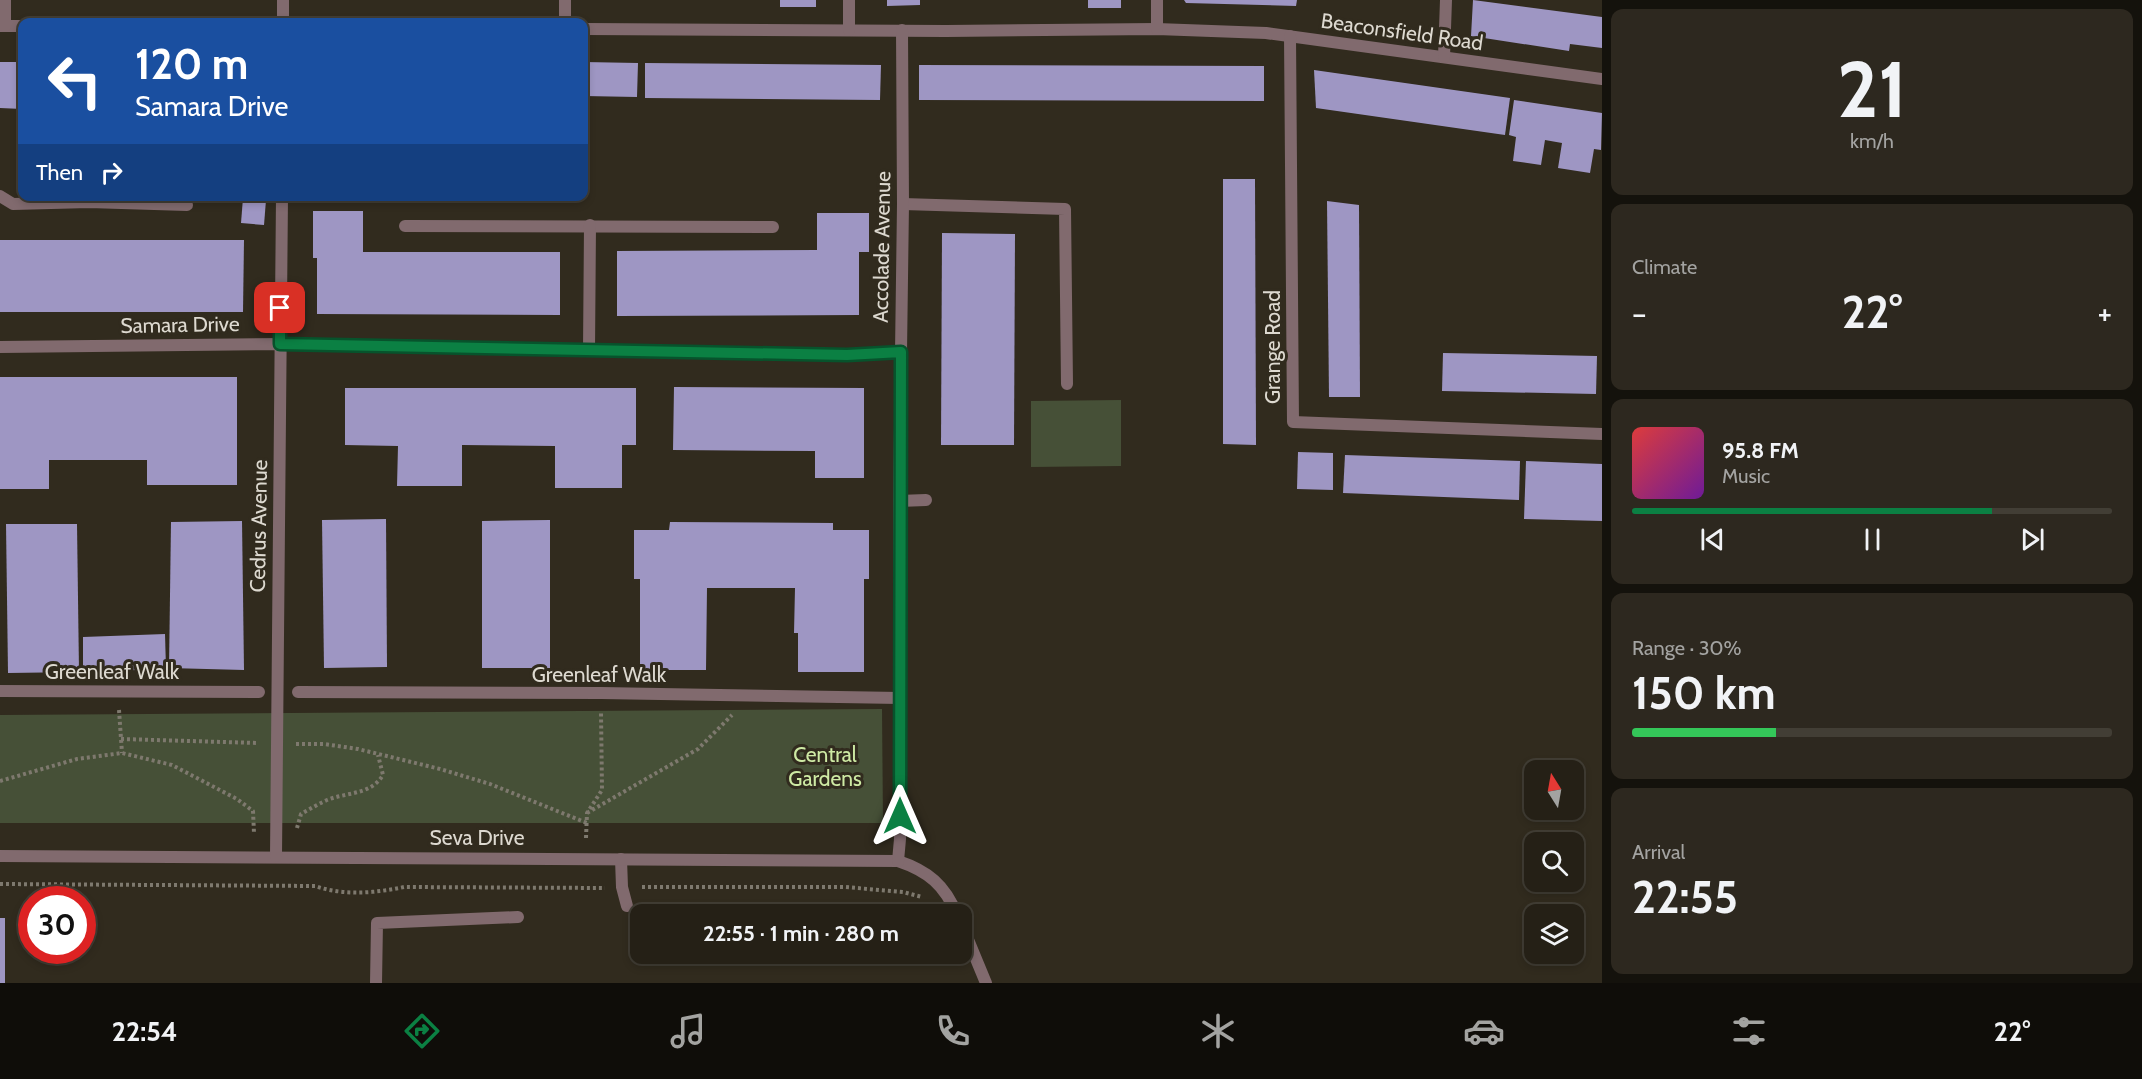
<!DOCTYPE html>
<meta charset="utf-8">
<style>
body{margin:0;font-family:Cabin,sans-serif;background:#2d281f;color:#f1f3f6;height:100vh;display:flex;flex-direction:column;font-size:22px;white-space:nowrap}
*{box-sizing:border-box;margin:0}
p{font-size:20px;color:#a3a3a1}
.icon{flex:none;width:33px;height:33px;fill:none;stroke:currentColor;stroke-width:2;stroke-linecap:round;stroke-linejoin:round}
.map{position:relative;flex:1;overflow:hidden}
.panel{display:flex;flex-direction:column;gap:9px;padding:9px;background:#14120c;width:540px}
.panel>*{flex:none}
.top-card{position:absolute;left:18px;top:18px;width:570px;height:183px;border-radius:12px;box-shadow:0 3px 9px #0003,0 0 0 2px #423e35;background:#1a4fa0;color:#fff;overflow:hidden}
.needle{width:39px;rotate:349deg}
.tools{position:absolute;left:1524px;top:760px;display:grid;gap:12px}
.tools a{display:grid;place-items:center;width:60px;height:60px;border-radius:12px;background:#252016;box-shadow:0 3px 9px #0003,0 0 0 2px #423e35;font-size:30px}
.speed{position:absolute;left:18px;top:886px;display:flex;gap:12px;font-size:30px;font-weight:700;text-align:center}
.speed>*{display:grid;place-content:center;width:78px;height:78px;border-radius:50%;background:#252016;box-shadow:0 3px 9px #0003,0 0 0 2px #423e35;line-height:1}
.speed .limit{border:9px solid #d22;background:#fff;color:#111}
.pin{position:absolute;display:grid;place-items:center;width:51px;height:51px;color:#fff;margin:-26px;border-radius:12px;box-shadow:0 3px 9px #0006}
.me{position:absolute;width:66px;margin:-33px;rotate:0deg;stroke-linejoin:round;filter:drop-shadow(0 0 4px #0008)}
.turn{display:flex;align-items:center;gap:21px;height:126px;padding:0 18px;font-size:27px}
.turn .icon{width:78px;height:78px;stroke-width:2.5}
.turn b{display:block;font-size:42px;line-height:51px}
.then{display:flex;align-items:center;height:57px;padding:0 18px;background:#0003;gap:12px;font-size:22px}
.big{font-size:45px;font-weight:700;line-height:1.1}
.panel .widget{flex:1;display:flex;flex-direction:column;justify-content:center;gap:9px;min-width:0;padding:0 21px;border-radius:12px;background:#2d281f}
.panel .dial{align-items:center;gap:0}
.dial b{font-size:78px;line-height:1}
.song{display:flex;align-items:center;gap:18px}
.cover{width:72px;height:72px;border-radius:9px;background:linear-gradient(135deg,hsl(0 70% 55%),hsl(280 70% 35%))}
.played{height:6px;border-radius:3px;background:linear-gradient(90deg,#0b8043 75%,#423e35 75%)}
.keys{display:flex;justify-content:space-around;direction:ltr}
.heat{display:flex;justify-content:space-between;align-items:center;font-size:33px;direction:ltr}
.charge{height:9px;border-radius:4px;background:linear-gradient(90deg,#34c759 30%,#423e35 0)}
.trip{position:absolute;left:630px;top:904px;width:342px;height:60px;border-radius:12px;background:#252016;box-shadow:0 3px 9px #0003,0 0 0 2px #423e35;font-weight:700;line-height:60px;text-align:center}
.menu{display:flex;height:96px;justify-content:space-around;align-items:center;background:#0f0d09;color:#a3a3a1}
.menu .icon{width:42px;height:42px}
.menu .active{color:#0b8043}
.menu b{font-size:27px;color:#f1f3f6}
main{display:flex;flex:1;min-height:0}
.map>svg:first-child{display:block}
</style>
<main>
<div class="map">
<svg width="1602" height="983" viewBox="0 0 1602 983">
<rect width="100%" height="100%" fill="#312b1e"/>
<g fill="#465037">
<polygon points="1121,400 1121,466 1031,467 1031,401"/>
<polygon points="882,709 883,823 0,823 0,715"/>
</g>
<g fill="#9e96c3">
<rect x="780" y="0" width="36" height="7"/>
<polygon points="887,0 920,0 920,5 887,6"/>
<rect x="1088" y="0" width="33" height="8"/>
<polygon points="1184,0 1297,0 1296,6 1186,3"/>
<polygon points="1473,0 1602,17 1602,48 1570,44 1569,51 1471,36"/>
<polygon points="0,62 22,62 22,109 0,108"/>
<polygon points="584,62 638,63 637,97 584,96"/>
<polygon points="645,63 881,65 880,100 645,98"/>
<polygon points="919,65 1264,66 1264,101 919,100"/>
<polygon points="1314,70 1510,98 1505,135 1316,108"/>
<polygon points="1514,100 1602,113 1601,150 1594,149 1590,173 1558,168 1562,143 1545,140 1541,165 1513,161 1516,137 1509,135"/>
<polygon points="1223,179 1255,179 1256,445 1223,444"/>
<polygon points="243,198 266,200 264,225 241,223"/>
<polygon points="1327,201 1359,205 1360,397 1329,397"/>
<polygon points="313,211 363,211 363,252 560,252 560,315 317,314 317,258 313,258"/>
<polygon points="817,213 869,213 869,252 859,252 859,315 617,316 617,251 817,250"/>
<polygon points="942,233 1015,234 1014,445 941,445"/>
<polygon points="0,240 244,240 243,312 0,312"/>
<polygon points="1443,353 1597,356 1596,394 1442,391"/>
<polygon points="0,377 237,377 237,485 147,485 147,460 49,460 49,489 0,489"/>
<polygon points="674,387 864,388 864,478 815,478 815,451 673,450"/>
<polygon points="345,388 636,388 636,445 622,445 622,488 555,488 555,446 462,445 462,486 397,486 398,446 345,445"/>
<polygon points="1298,452 1333,453 1333,490 1297,489"/>
<polygon points="1345,455 1520,461 1519,500 1343,493"/>
<polygon points="1526,461 1602,464 1602,521 1524,519"/>
<polygon points="386,519 387,667 324,668 322,520"/>
<polygon points="550,520 550,668 482,668 482,521"/>
<polygon points="242,521 244,670 169,668 171,522"/>
<polygon points="670,522 833,523 833,530 869,530 869,579 864,579 864,672 798,672 798,633 794,633 795,588 707,588 706,670 640,670 640,579 634,579 634,530 669,530"/>
<polygon points="6,524 77,524 79,672 8,673"/>
<polygon points="165,634 166,669 83,672 83,637"/>
<rect x="0" y="918" width="5" height="65"/>
</g>
<g fill="none" stroke-linecap="round" stroke-linejoin="round">
<g stroke="#7e796e" stroke-width="4" stroke-dasharray="3 3" stroke-linecap="butt">
<polyline points="119,710 122,753"/>
<polyline points="121,739 258,743"/>
<polyline points="296,744 324,744 358,749 440,769 490,784 587,823"/>
<polyline points="0,781 77,759 122,753 172,765 237,799 253,811 254,833"/>
<polyline points="587,813 698,749 732,715"/>
<path d="M 297,828 L 301,814 C 310,809 318,804 327,800 C 347,792 371,795 383,775 L 378,755"/>
<polyline points="586,838 587,813 602,790 601,712"/>
<path d="M 0,884 L 315,886 C 344,896 375,893 404,887 L 605,888"/>
<polyline points="642,887 845,887 903,892 922,897"/>
</g>
<g stroke="#816a6e" stroke-width="12">
<polyline points="0,196 13,204 89,202 187,205"/>
<polyline points="903,204 1065,209 1067,384"/>
<polyline points="405,226 773,227"/>
<polyline points="589,351 590,225"/>
<polyline points="621,859 622,887 627,906"/>
<polyline points="376,983 377,923 518,917"/>
</g>
<g stroke="#816a6e" stroke-width="12">
<polyline points="0,691 259,692"/>
<polyline points="298,692 601,693 900,698"/>
</g>
<g stroke="#816a6e" stroke-width="12">
<polyline points="283,22 283,0"/>
<polyline points="565,22 565,0"/>
<polyline points="0,26 22,26"/>
<polyline points="5,26 5,0"/>
<polyline points="584,29 946,31 1157,29 1266,33 1602,79"/>
<polyline points="1157,29 1157,0"/>
<polyline points="849,30 849,0"/>
<polyline points="1290,36 1293,422 1602,434"/>
<polyline points="1444,57 1446,0"/>
<polyline points="0,347 280,344 847,355 901,352"/>
<polyline points="899,501 926,500"/>
<path d="M 0,856 L 898,861 C 928,871 945,885 957,915"/>
<polyline points="276,856 282,196"/>
<polyline points="898,861 900,839 899,501 903,204 902,30"/>
<polyline points="962,925 986,983"/>
</g>
</g>
<g fill="none" stroke-linecap="round" stroke-linejoin="round">
<g stroke="#07532c" stroke-width="15">
<polyline id="route" points="280,308 280,344 847,355 901,352 900,816"/>
</g>
<use href="#route" stroke="#0b8043" stroke-width="10"/>
</g>
<g text-anchor="middle" stroke-width="6" stroke-linejoin="round" paint-order="stroke">
<g font-size="21" fill="#ddd9d0" stroke="#312b1e">
<text transform="translate(1402 32) rotate(8)" y="7">Beaconsfield Road</text>
<text transform="translate(882 247) rotate(-89)" y="7">Accolade Avenue</text>
<text transform="translate(180 325) rotate(-1)" y="7">Samara Drive</text>
<text transform="translate(1273 347) rotate(-90)" y="7">Grange Road</text>
<text transform="translate(259 526) rotate(-89)" y="7">Cedrus Avenue</text>
<text x="112" y="679">Greenleaf Walk</text>
<text x="599" y="682">Greenleaf Walk</text>
<text x="477" y="845">Seva Drive</text>
</g>
<g font-size="21" fill="#ceeaa4" stroke="#312b1e">
<text x="825" y="762">Central<tspan x="825" dy="24">Gardens</tspan></text>
</g>
</g>
</svg>
<div class="tools">
<a><svg class="needle" viewBox="-14 -14 28 28"><path d="M0-13l5 13h-10z" fill="#e53935"/><path d="M0 13l5-13h-10z" fill="#a3a3a1"/></svg></a>
<a><svg class="icon" aria-label="search" viewBox="0 0 24 24"><circle cx="10" cy="10" r="6"/><path d="M15 15l6 6"/></svg></a>
<a><svg class="icon" aria-label="layers" viewBox="0 0 24 24"><path d="M12 4l9 5-9 5-9-5zM3 14l9 5 9-5"/></svg></a>
</div>
<div class="speed"><div class="limit">30</div></div>
<div class="pin" style="left:280px;top:308px;background:#d93025"><svg class="icon" aria-label="arrive" viewBox="0 0 24 24"><path d="M6 21V4h12l-3 4 3 4H6"/></svg></div>
<svg class="me" style="left:900px;top:816px" viewBox="-20 -20 40 40"><path d="M0-17L14 15 0 8-14 15z" fill="#0b8043" stroke="#fff" stroke-width="4"/></svg>
<div class="trip">22:55 · 1 min · 280 m</div>
<div class="top-card">
<div class="turn"><svg class="icon" aria-label="left" viewBox="0 0 24 24"><path d="M17 20v-9H6M10 6l-5 5 5 5"/></svg><div><b>120 m</b>Samara Drive</div></div>
<div class="then">Then<svg class="icon" aria-label="right" viewBox="0 0 24 24"><path d="M7 20v-9h11M14 6l5 5-5 5"/></svg></div>
</div>
</div>
<section class="panel">
<div class="widget dial"><b>21</b><p>km/h</p></div>
<div class="widget"><p>Climate</p>
<div class="heat"><a>−</a><b class="big">22°</b><a>+</a></div>
</div>
<div class="widget">
<div class="song"><i class="cover"></i><div><b>95.8 FM</b><p>Music</p></div></div>
<div class="played"></div>
<div class="keys"><svg class="icon" aria-label="previous" viewBox="0 0 24 24"><path d="M18 5L8 12l10 7zM5 5v14"/></svg><svg class="icon" aria-label="pause" viewBox="0 0 24 24"><path d="M8 5v14M16 5v14"/></svg><svg class="icon" aria-label="next" viewBox="0 0 24 24"><path d="M6 5l10 7-10 7zM19 5v14"/></svg></div>
</div>
<div class="widget"><p>Range · 30%</p><b class="big">150 km</b><div class="charge"></div></div>
<div class="widget"><p>Arrival</p><b class="big">22:55</b></div>
</section>
</main>
<nav class="menu">
<b>22:54</b>
<svg class="icon active" aria-label="directions" viewBox="0 0 24 24"><path d="M12 3l9 9-9 9-9-9zM9 14v-3h6M13 9l2 2-2 2"/></svg>
<svg class="icon" aria-label="music" viewBox="0 0 24 24"><path d="M9 18V5l10-2v13"/><circle cx="6" cy="18" r="3"/><circle cx="16" cy="16" r="3"/></svg>
<svg class="icon" aria-label="phone" viewBox="0 0 24 24"><path d="M5 4h4l2 5-3 2q2 4 5 5l2-3 5 2v4C11 20 4 13 5 4z"/></svg>
<svg class="icon" aria-label="climate" viewBox="0 0 24 24"><path d="M12 3v18M4 7l16 10M4 17L20 7"/></svg>
<svg class="icon" aria-label="car" viewBox="0 0 24 24"><path d="M5 17H2v-5l4-1 3-4h7l3 4 3 1v5h-3M9 17h6M6 11h13"/><circle cx="7" cy="17" r="2"/><circle cx="17" cy="17" r="2"/></svg>
<svg class="icon" aria-label="filters" viewBox="0 0 24 24"><path d="M4 7h16M4 17h16"/><circle cx="9" cy="7" r="2"/><circle cx="15" cy="17" r="2"/></svg>
<b>22°</b>
</nav>
